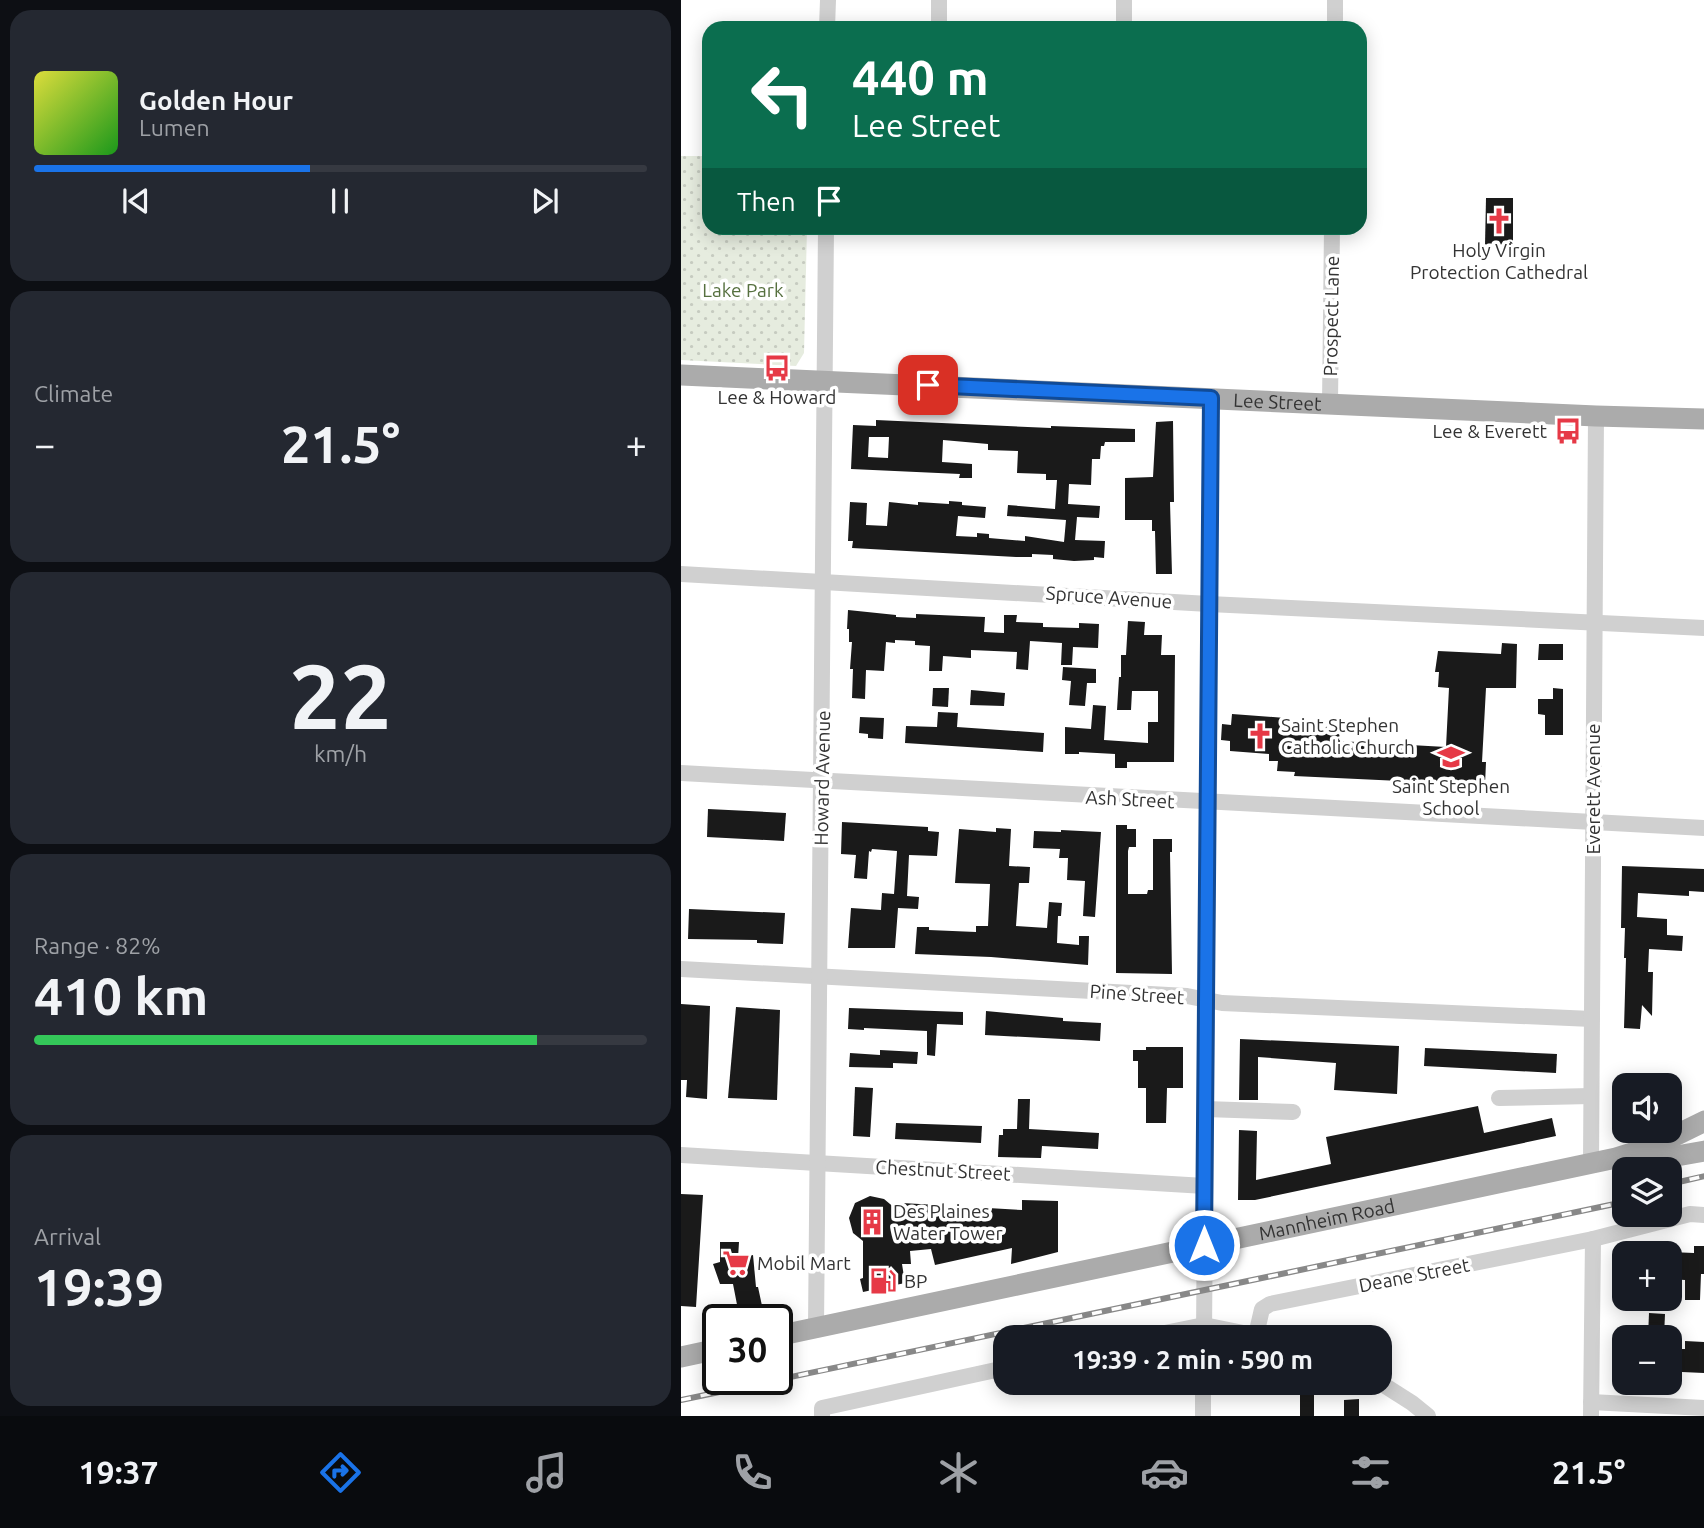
<!DOCTYPE html>
<meta charset="utf-8">
<style>
body{margin:0;font-family:Ubuntu,sans-serif;background:#242831;color:#f1f3f6;height:100vh;display:flex;flex-direction:column;font-size:26px;white-space:nowrap}
*{box-sizing:border-box;margin:0}
p{font-size:23px;color:#9ea1a6}
.icon{flex:none;width:38px;height:38px;fill:none;stroke:currentColor;stroke-width:2;stroke-linecap:round;stroke-linejoin:round}
.map{position:relative;flex:1;overflow:hidden}
.details{display:flex;flex-direction:column;gap:10px;padding:10px;background:#0d0f14;width:681px}
.details>*{flex:none}
.banner{position:absolute;left:21px;top:21px;width:665px;height:214px;border-radius:21px;box-shadow:0 4px 18px #0003;background:#0b6e4f;color:#fff;overflow:hidden}
.buttons{position:absolute;left:931px;top:1073px;display:grid;gap:14px}
.buttons a{display:grid;place-items:center;width:70px;height:70px;border-radius:14px;background:#171b24;box-shadow:0 4px 18px #0003;font-size:35px}
.speed{position:absolute;left:21px;top:1304px;display:flex;gap:14px;font-size:35px;font-weight:700;text-align:center}
.speed>*{display:grid;place-content:center;width:91px;height:91px;border-radius:50%;background:#171b24;box-shadow:0 4px 18px #0003;line-height:1}
.speed .limit{border:4px solid #111;border-radius:10px;background:#fff;color:#111}
.pin{position:absolute;display:grid;place-items:center;width:60px;height:60px;color:#fff;margin:-30px;border-radius:14px;box-shadow:0 4px 10px #0006}
.me{position:absolute;width:77px;margin:-38px;rotate:0deg;stroke-linejoin:round;filter:drop-shadow(0 0 5px #0008)}
.turn{display:flex;align-items:center;gap:24px;height:147px;padding:0 35px;font-size:32px}
.turn .icon{width:91px;height:91px;stroke-width:2.5}
.turn b{display:block;font-size:49px;line-height:60px}
.then{display:flex;align-items:center;height:66px;padding:0 35px;background:#0003;gap:14px;font-size:26px}
.big{font-size:52px;font-weight:700;line-height:1.1}
.details .widget{flex:1;display:flex;flex-direction:column;justify-content:center;gap:10px;min-width:0;padding:0 24px;border-radius:21px;background:#242831}
.details .dial{align-items:center;gap:0}
.dial b{font-size:91px;line-height:1}
.song{display:flex;align-items:center;gap:21px}
.cover{width:84px;height:84px;border-radius:10px;background:linear-gradient(135deg,hsl(60 70% 55%),hsl(120 70% 35%))}
.played{height:7px;border-radius:4px;background:linear-gradient(90deg,#1a73e8 45%,#363941 45%)}
.keys{display:flex;justify-content:space-around;direction:ltr}
.heat{display:flex;justify-content:space-between;align-items:center;font-size:38px;direction:ltr}
.charge{height:10px;border-radius:5px;background:linear-gradient(90deg,#34c759 82%,#363941 0)}
.trip{position:absolute;left:312px;top:1325px;width:399px;height:70px;border-radius:21px;background:#171b24;box-shadow:0 4px 18px #0003;font-weight:700;line-height:70px;text-align:center}
.dock{display:flex;height:112px;justify-content:space-around;align-items:center;background:#090b0e;color:#9ea1a6}
.dock .icon{width:49px;height:49px}
.dock .selected{color:#1a73e8}
.dock b{font-size:32px;color:#f1f3f6}
main{display:flex;flex:1;min-height:0}
.map>svg:first-child{display:block}
</style>
<main>
<section class="details">
<div class="widget">
<div class="song"><i class="cover"></i><div><b>Golden Hour</b><p>Lumen</p></div></div>
<div class="played"></div>
<div class="keys"><svg class="icon" aria-label="previous" viewBox="0 0 24 24"><path d="M18 5L8 12l10 7zM5 5v14"/></svg><svg class="icon" aria-label="pause" viewBox="0 0 24 24"><path d="M8 5v14M16 5v14"/></svg><svg class="icon" aria-label="next" viewBox="0 0 24 24"><path d="M6 5l10 7-10 7zM19 5v14"/></svg></div>
</div>
<div class="widget"><p>Climate</p>
<div class="heat"><a>−</a><b class="big">21.5°</b><a>+</a></div>
</div>
<div class="widget dial"><b>22</b><p>km/h</p></div>
<div class="widget"><p>Range · 82%</p><b class="big">410 km</b><div class="charge"></div></div>
<div class="widget"><p>Arrival</p><b class="big">19:39</b></div>
</section>
<div class="map">
<svg width="1024" height="1416" viewBox="0 0 1024 1416">
<defs>
<pattern id="park-dots" width="8" height="8" patternUnits="userSpaceOnUse" patternTransform="scale(1.75)"><rect width="8" height="8" fill="#e6ecdf"/><path d="M2 2h.1M6 6h.1" fill="none" stroke="#c6cbc0" stroke-width="1.8" stroke-linecap="round"/></pattern>
</defs>
<rect width="100%" height="100%" fill="#fff"/>
<polygon fill="url(#park-dots)" points="0,156 28,156 28,228 126,228 123,353 115,366 0,360"/>
<g fill="#1a1a1a" fill-rule="evenodd">
<polygon points="805,198 832,198 832,244 804,245"/>
<path d="M 195,420 L 370,428 L 370,426 L 454,429 L 454,442 L 424,442 L 423,446 L 420,446 L 419,459 L 411,459 L 410,485 L 388,484 L 387,504 L 419,506 L 418,518 L 396,517 L 394,540 L 424,541 L 423,558 L 413,557 L 413,560 L 393,561 L 372,559 L 372,555 L 351,554 L 351,557 L 335,557 L 171,548 L 172,541 L 167,541 L 169,502 L 186,503 L 185,525 L 206,526 L 208,502 L 237,505 L 237,502 L 268,504 L 268,501 L 281,502 L 281,505 L 305,507 L 304,518 L 277,516 L 275,536 L 296,537 L 296,533 L 308,534 L 308,538 L 344,541 L 344,536 L 383,542 L 385,520 L 326,516 L 327,505 L 374,509 L 376,480 L 365,480 L 365,474 L 336,473 L 337,451 L 307,450 L 307,444 L 262,440 L 261,462 L 291,464 L 291,478 L 278,478 L 279,474 L 170,469 L 172,425 L 195,426 ZM 188,437 L 208,437 L 207,458 L 187,457 Z"/>
<polygon points="492,421 493,502 489,502 491,574 475,574 474,531 471,531 471,520 444,520 444,478 472,477 475,422"/>
<polygon points="167,610 215,615 215,617 235,618 235,614 304,617 303,632 323,633 323,615 336,615 335,622 362,623 362,627 398,628 398,623 418,624 417,648 392,647 391,665 380,665 381,643 349,641 347,670 335,669 336,652 290,650 290,658 262,656 261,671 248,671 249,646 234,645 234,641 214,640 214,643 205,642 203,671 185,670 184,699 171,698 172,669 169,669 171,642 168,642 168,629 166,629"/>
<polygon points="447,621 464,622 463,635 481,635 480,655 494,655 493,762 446,762 446,768 434,768 434,754 398,752 398,754 384,754 384,727 410,729 412,705 425,706 423,740 467,743 467,722 477,722 477,691 451,691 450,710 436,710 438,677 440,677 440,655 445,655"/>
<polygon points="821,643 836,644 835,688 805,688 801,762 805,762 804,785 613,776 614,772 596,771 597,761 588,761 588,754 549,751 549,741 540,740 541,724 550,725 551,714 604,718 611,726 644,728 648,725 659,727 658,741 765,747 768,688 757,687 758,672 754,672 757,651 820,654"/>
<polygon points="858,644 882,644 882,660 857,660"/>
<polygon points="382,667 415,669 415,683 406,683 404,706 388,705 390,681 381,680"/>
<polygon points="252,688 268,688 267,707 251,706"/>
<polygon points="872,688 882,689 882,735 864,735 864,715 857,714 857,699 872,699"/>
<polygon points="290,690 324,693 323,706 289,705"/>
<polygon points="257,712 277,713 276,727 363,733 362,752 224,743 225,726 256,727"/>
<polygon points="179,717 203,718 202,739 187,738 187,734 178,733"/>
<polygon points="27,809 105,813 103,841 26,837"/>
<polygon points="161,822 247,827 247,831 258,832 256,856 228,855 226,896 238,897 237,909 217,908 214,948 167,948 170,908 200,910 201,893 213,894 216,851 191,849 190,852 188,851 186,879 173,878 175,855 160,854"/>
<polygon points="435,825 446,825 446,829 455,829 455,847 448,847 447,851 447,894 466,894 467,890 472,890 472,839 491,839 491,852 489,852 491,974 435,973"/>
<polygon points="315,828 330,829 328,866 349,867 348,883 338,883 335,926 366,928 368,902 381,903 380,916 377,916 376,943 398,945 398,936 408,936 407,965 310,957 234,954 236,927 248,927 248,930 295,932 295,926 307,926 309,884 274,883 275,869 278,829 315,832"/>
<polygon points="380,830 420,832 414,917 402,916 404,881 386,880 387,858 378,858 379,849 352,848 353,831 380,832"/>
<polygon points="941,866 1023,869 1023,892 1008,891 1008,896 957,893 956,917 986,919 986,935 1002,936 1001,951 968,949 967,972 972,972 971,1016 961,1005 959,1029 943,1028 945,958 943,958 944,928 940,928"/>
<polygon points="8,909 104,913 102,944 76,943 76,940 7,939"/>
<polygon points="0,1004 29,1006 26,1099 5,1097 6,1080 0,1080"/>
<polygon points="55,1007 99,1010 96,1100 47,1098"/>
<polygon points="168,1008 282,1012 282,1025 256,1024 254,1056 246,1055 246,1031 183,1028 183,1030 167,1029"/>
<polygon points="305,1011 382,1018 382,1021 420,1023 419,1041 304,1035"/>
<polygon points="559,1039 718,1046 716,1094 653,1090 655,1063 577,1057 577,1100 558,1100"/>
<polygon points="465,1047 502,1047 502,1088 486,1088 485,1123 465,1123 465,1088 457,1088 457,1061 452,1061 452,1050 465,1050"/>
<polygon points="744,1048 876,1054 875,1073 743,1066"/>
<polygon points="199,1050 237,1052 236,1064 212,1063 212,1068 168,1067 169,1053 199,1055"/>
<polygon points="174,1087 192,1088 189,1137 172,1136"/>
<polygon points="337,1099 349,1099 348,1129 418,1133 417,1149 361,1146 360,1158 317,1157 318,1135 322,1135 322,1129 336,1129"/>
<polygon points="797,1106 803,1133 871,1118 875,1136 574,1200 557,1200 558,1130 576,1131 575,1180 650,1164 645,1137"/>
<polygon points="215,1123 301,1126 300,1143 214,1139"/>
<polygon points="0,1194 22,1195 15,1307 0,1306"/>
<polygon points="189,1196 203,1199 221,1214 221,1203 341,1210 341,1200 377,1201 377,1252 330,1264 331,1248 254,1265 250,1249 229,1251 230,1264 221,1264 224,1283 182,1292 179,1279 182,1278 182,1241 172,1233 168,1218 174,1203"/>
<polygon points="39,1242 58,1242 57,1258 72,1255 75,1287 77,1287 83,1315 59,1320 52,1284 39,1284 32,1264 39,1262"/>
<polygon points="1013,1246 1023,1246 1023,1274 1020,1274 1019,1300 1004,1300 1004,1280 989,1279 989,1252 1013,1253"/>
<polygon points="968,1313 984,1314 983,1337 967,1337"/>
<polygon points="1004,1341 1023,1342 1023,1373 1001,1372 1001,1367 990,1367 991,1349 1004,1349"/>
<rect x="619" y="1382" width="14" height="34"/>
<polygon points="678,1399 678,1416 663,1416 663,1400"/>
</g>
<g fill="none" stroke-linecap="round" stroke-linejoin="round">
<g stroke="#d0d0d0" stroke-width="16">
<polyline points="146,28 147,0"/>
<polyline points="258,28 258,0"/>
<polyline points="443,28 443,0"/>
<polyline points="654,28 654,0"/>
<polyline points="649,404 651,228"/>
<polyline points="0,574 528,604 1024,628"/>
<polyline points="0,773 1024,828"/>
<polyline points="0,969 506,996 541,1003 911,1019"/>
<polyline points="818,1098 910,1096"/>
<polyline points="524,1109 612,1112"/>
<polyline points="0,1155 524,1186"/>
<polyline points="910,1162 915,416"/>
<polyline points="135,1328 145,228"/>
<polyline points="575,1335 581,1309 589,1304 912,1239 1009,1214 1024,1215"/>
<polyline points="464,1337 523,1325 582,1337"/>
<polyline points="523,1337 530,398"/>
<polyline points="698,1382 731,1403 747,1416"/>
<polyline points="910,1402 1024,1408"/>
<polyline points="141,1416 141,1408 324,1368"/>
<polyline points="522,1416 522,1382"/>
<polyline points="910,1416 912,1239"/>
</g>
<g stroke="#ababab" stroke-width="21">
<path id="s1" d="M 0,375 L 915,416 L 1024,419"/>
<polyline points="954,1158 990,1157 1024,1151"/>
<path id="s2" d="M 96,1336 L 935,1158 L 973,1146 L 1024,1121"/>
<polyline points="0,1357 37,1349"/>
</g>
<g stroke="#888" stroke-width="6">
<g id="rail">
<polyline points="989,1184 1024,1176"/>
<polyline points="0,1400 943,1202"/>
</g>
</g>
<use href="#rail" stroke="#fff" stroke-width="3.5" stroke-dasharray="10" stroke-linecap="butt"/>
</g>
<g fill="none" stroke-linecap="round" stroke-linejoin="round">
<g stroke="#114b97" stroke-width="18">
<polyline id="route" points="247,385 530,398 523,1245"/>
</g>
<use href="#route" stroke="#1a73e8" stroke-width="12"/>
</g>
<defs>
<g id="church-bare" transform="scale(2.1)"><path d="M-1.2-6h2.4v3.5h3.3v2.4h-3.3V6h-2.4V-.1h-3.3v-2.4h3.3Z" fill="#e63946" stroke="#fff" stroke-width="2.5" paint-order="stroke"/></g>
<g id="bus-bare" transform="scale(2.1)"><path d="M-5-6H5V4H4V6H2V4H-2V6H-4V4H-5ZM-3.5-4V0h7V-4ZM-3.5 1.2v1.5H-2V1.2ZM2 1.2v1.5H3.5V1.2Z" fill="#e63946" stroke="#fff" stroke-width="2.5" paint-order="stroke"/></g>
<g id="school-bare" transform="scale(2.1)"><path d="M0-5L7-2L0 1L-7-2ZM-4 1L0 2.5L4 1V4Q0 6-4 4Z" fill="#e63946" stroke="#fff" stroke-width="2.5" paint-order="stroke"/></g>
<g id="building-bare" transform="scale(2.1)"><path d="M-4-6H4V6H1V3H-1V6H-4ZM-2.5-4.3h1.7v1.8h-1.7ZM.8-4.3h1.7v1.8H.8ZM-2.5-1h1.7V.8h-1.7ZM.8-1h1.7V.8H.8Z" fill="#e63946" stroke="#fff" stroke-width="2.5" paint-order="stroke"/></g>
<g id="supermarket-bare" transform="scale(2.1)"><path d="M-6-5.5h2.5l.6 2H6L4.5 2H-2.5L-4.4-4H-6ZM-1.5 3.2a1.3 1.3 0 1 0 .1 0ZM3 3.2a1.3 1.3 0 1 0 .1 0Z" fill="#e63946" stroke="#fff" stroke-width="2.5" paint-order="stroke"/></g>
<g id="fuel-bare" transform="scale(2.1)"><path d="M-5.5-6h7V0h2V4h1.3V-2.5L3-4.5l.8-.8L6-3V5H2.5V1h-1V6h-7ZM-4.2-4.7v3.2H.2V-4.7Z" fill="#e63946" stroke="#fff" stroke-width="2.5" paint-order="stroke"/></g>
</defs>
<g fill-rule="evenodd">
<use href="#church-bare" x="818" y="221"/>
<use href="#bus-bare" x="96" y="368"/>
<use href="#bus-bare" x="887" y="431"/>
<use href="#church-bare" x="579" y="736"/>
<use href="#school-bare" x="770" y="757"/>
<use href="#building-bare" x="191" y="1222"/>
<use href="#supermarket-bare" x="55" y="1263"/>
<use href="#fuel-bare" x="202" y="1281"/>
</g>
<g text-anchor="middle" stroke-width="7" stroke-linejoin="round" paint-order="stroke">
<g font-size="19" fill="#333" stroke="#fff" text-anchor="start">
<text x="818" y="257" text-anchor="middle">Holy Virgin<tspan x="818" dy="22">Protection Cathedral</tspan></text>
<text x="96" y="404" text-anchor="middle">Lee &amp; Howard</text>
<text x="866" y="438" text-anchor="end">Lee &amp; Everett</text>
<text x="600" y="732">Saint Stephen<tspan x="600" dy="22">Catholic Church</tspan></text>
<text x="770" y="793" text-anchor="middle">Saint Stephen<tspan x="770" dy="22">School</tspan></text>
<text x="212" y="1218">Des Plaines<tspan x="212" dy="22">Water Tower</tspan></text>
<text x="76" y="1270">Mobil Mart</text>
<text x="223" y="1288">BP</text>
</g>
<g font-size="19" fill="#56703f" stroke="#fff">
<text x="62" y="297">Lake Park</text>
</g>
<g font-size="19" fill="#333" stroke="#fff">
<text transform="translate(650 316) rotate(-89)" y="7">Prospect Lane</text>
<text dy="7" stroke="none"><textPath href="#s1" startOffset="597">Lee Street</textPath></text>
<text transform="translate(428 597) rotate(4)" y="7">Spruce Avenue</text>
<text transform="translate(141 778) rotate(-89)" y="7">Howard Avenue</text>
<text transform="translate(912 789) rotate(-90)" y="7">Everett Avenue</text>
<text transform="translate(449 799) rotate(3)" y="7">Ash Street</text>
<text transform="translate(456 994) rotate(4)" y="7">Pine Street</text>
<text transform="translate(262 1170) rotate(3)" y="7">Chestnut Street</text>
<text dy="7" stroke="none"><textPath href="#s2" startOffset="562">Mannheim Road</textPath></text>
<text transform="translate(733 1275) rotate(-11)" y="7">Deane Street</text>
</g>
</g>
</svg>
<div class="buttons">
<a><svg class="icon" aria-label="sound" viewBox="0 0 24 24"><path d="M4 9h4l5-4v14l-5-4H4zM17 9q2 3 0 6"/></svg></a>
<a><svg class="icon" aria-label="layers" viewBox="0 0 24 24"><path d="M12 4l9 5-9 5-9-5zM3 14l9 5 9-5"/></svg></a>
<a>+</a>
<a>−</a>
</div>
<div class="speed"><div class="limit">30</div></div>
<div class="pin" style="left:247px;top:385px;background:#d93025"><svg class="icon" aria-label="arrive" viewBox="0 0 24 24"><path d="M6 21V4h12l-3 4 3 4H6"/></svg></div>
<svg class="me" style="left:523px;top:1245px" viewBox="-20 -20 40 40"><circle r="17" fill="#1a73e8" stroke="#fff" stroke-width="3"/><path d="M0-11L8 9 0 5-8 9z" fill="#fff"/></svg>
<div class="trip">19:39 · 2 min · 590 m</div>
<div class="banner">
<div class="turn"><svg class="icon" aria-label="left" viewBox="0 0 24 24"><path d="M17 20v-9H6M10 6l-5 5 5 5"/></svg><div><b>440 m</b>Lee Street</div></div>
<div class="then">Then<svg class="icon" aria-label="arrive" viewBox="0 0 24 24"><path d="M6 21V4h12l-3 4 3 4H6"/></svg></div>
</div>
</div>
</main>
<nav class="dock">
<b>19:37</b>
<svg class="icon selected" aria-label="directions" viewBox="0 0 24 24"><path d="M12 3l9 9-9 9-9-9zM9 14v-3h6M13 9l2 2-2 2"/></svg>
<svg class="icon" aria-label="music" viewBox="0 0 24 24"><path d="M9 18V5l10-2v13"/><circle cx="6" cy="18" r="3"/><circle cx="16" cy="16" r="3"/></svg>
<svg class="icon" aria-label="phone" viewBox="0 0 24 24"><path d="M5 4h4l2 5-3 2q2 4 5 5l2-3 5 2v4C11 20 4 13 5 4z"/></svg>
<svg class="icon" aria-label="climate" viewBox="0 0 24 24"><path d="M12 3v18M4 7l16 10M4 17L20 7"/></svg>
<svg class="icon" aria-label="car" viewBox="0 0 24 24"><path d="M5 17H2v-5l4-1 3-4h7l3 4 3 1v5h-3M9 17h6M6 11h13"/><circle cx="7" cy="17" r="2"/><circle cx="17" cy="17" r="2"/></svg>
<svg class="icon" aria-label="filters" viewBox="0 0 24 24"><path d="M4 7h16M4 17h16"/><circle cx="9" cy="7" r="2"/><circle cx="15" cy="17" r="2"/></svg>
<b>21.5°</b>
</nav>
